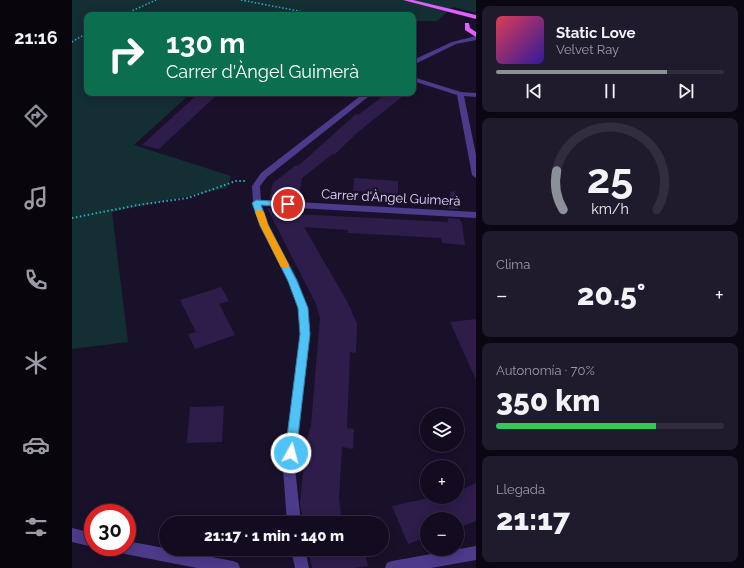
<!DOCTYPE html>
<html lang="es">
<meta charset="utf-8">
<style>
body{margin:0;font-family:Raleway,sans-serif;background:#201a2d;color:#f1f3f6;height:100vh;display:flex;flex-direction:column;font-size:15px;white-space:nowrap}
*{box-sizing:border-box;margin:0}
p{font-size:13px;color:#9d9ba5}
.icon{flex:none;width:22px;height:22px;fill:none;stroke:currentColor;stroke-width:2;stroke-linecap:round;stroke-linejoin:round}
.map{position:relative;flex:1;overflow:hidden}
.side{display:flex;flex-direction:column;gap:6px;padding:6px;background:#0a0712;width:268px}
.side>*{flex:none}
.guide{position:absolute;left:12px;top:12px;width:332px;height:84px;border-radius:8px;box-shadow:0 2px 10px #0003,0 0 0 1px #322c3e;background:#0b6e4f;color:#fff;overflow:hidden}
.controls{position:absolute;left:348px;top:408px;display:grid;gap:8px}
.controls a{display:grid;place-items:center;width:44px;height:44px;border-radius:50%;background:#130c20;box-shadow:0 2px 10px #0003,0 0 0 1px #322c3e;font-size:20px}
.speed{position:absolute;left:12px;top:504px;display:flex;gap:8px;font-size:20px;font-weight:700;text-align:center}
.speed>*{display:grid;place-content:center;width:52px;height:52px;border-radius:50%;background:#130c20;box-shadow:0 2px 10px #0003,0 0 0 1px #322c3e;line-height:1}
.speed .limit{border:6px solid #d22;background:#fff;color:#111}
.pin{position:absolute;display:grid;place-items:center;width:34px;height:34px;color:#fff;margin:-17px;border:2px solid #fff;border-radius:50%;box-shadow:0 1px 4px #0007}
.me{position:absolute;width:44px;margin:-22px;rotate:7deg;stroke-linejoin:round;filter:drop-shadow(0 0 3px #0008)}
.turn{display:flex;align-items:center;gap:14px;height:84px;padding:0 16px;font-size:18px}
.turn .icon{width:52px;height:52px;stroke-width:2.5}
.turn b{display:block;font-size:28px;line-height:34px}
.big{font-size:30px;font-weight:800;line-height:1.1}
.side .widget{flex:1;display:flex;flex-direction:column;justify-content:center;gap:6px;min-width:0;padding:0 14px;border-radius:8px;background:#201a2d}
.side .dial{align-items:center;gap:0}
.dial svg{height:104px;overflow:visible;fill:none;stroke:#322c3e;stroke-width:7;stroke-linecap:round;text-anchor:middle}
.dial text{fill:#f1f3f6;stroke:none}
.song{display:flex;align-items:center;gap:12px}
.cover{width:48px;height:48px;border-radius:6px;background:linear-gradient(135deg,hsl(350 70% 55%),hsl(250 70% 35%))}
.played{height:4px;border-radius:2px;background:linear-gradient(90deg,#8c9099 75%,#322c3e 75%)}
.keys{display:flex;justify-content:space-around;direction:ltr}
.heat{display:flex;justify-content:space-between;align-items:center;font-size:22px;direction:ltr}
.charge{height:6px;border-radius:3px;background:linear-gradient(90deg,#34c759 70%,#322c3e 0)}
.trip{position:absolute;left:87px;top:516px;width:230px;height:40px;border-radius:20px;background:#130c20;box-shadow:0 2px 10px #0003,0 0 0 1px #322c3e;font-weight:800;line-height:40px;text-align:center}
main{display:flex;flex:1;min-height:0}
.menu{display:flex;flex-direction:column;width:72px;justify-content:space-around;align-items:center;background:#08050d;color:#9d9ba5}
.menu .icon{width:28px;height:28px}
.menu .active{color:#8c9099}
.menu b{font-size:18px;color:#f1f3f6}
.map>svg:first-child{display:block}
</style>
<main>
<nav class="menu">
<b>21:16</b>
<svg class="icon active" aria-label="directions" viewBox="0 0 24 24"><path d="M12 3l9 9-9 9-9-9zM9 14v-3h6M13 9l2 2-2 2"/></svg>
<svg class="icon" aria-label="music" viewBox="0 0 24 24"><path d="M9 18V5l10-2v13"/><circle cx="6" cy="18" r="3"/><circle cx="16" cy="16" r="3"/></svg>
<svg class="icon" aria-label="phone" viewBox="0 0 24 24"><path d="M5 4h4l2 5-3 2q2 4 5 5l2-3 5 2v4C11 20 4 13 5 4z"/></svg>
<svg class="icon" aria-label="climate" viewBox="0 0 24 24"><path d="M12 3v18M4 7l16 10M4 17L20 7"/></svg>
<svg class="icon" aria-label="car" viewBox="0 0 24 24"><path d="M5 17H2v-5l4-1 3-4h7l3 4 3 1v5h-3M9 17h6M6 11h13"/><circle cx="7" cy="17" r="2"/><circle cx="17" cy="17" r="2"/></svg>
<svg class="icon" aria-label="filters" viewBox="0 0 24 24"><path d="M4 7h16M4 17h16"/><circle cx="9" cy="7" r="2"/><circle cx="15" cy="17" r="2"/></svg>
</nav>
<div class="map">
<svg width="404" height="568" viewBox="0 0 404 568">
<rect width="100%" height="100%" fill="#19102a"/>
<polygon fill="#132f34" points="0,0 404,0 404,13 381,7 365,21 341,21 341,15 15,15 15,93 119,93 62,145 159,176 155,188 40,212 56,342 0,349"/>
<g fill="#2e1c4b">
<polygon points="127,93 147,93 87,149 70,145"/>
<polygon points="315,93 335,93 286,132 261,156 262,153 230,178 226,201 197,199 201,183 224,165 226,166 284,114 286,115"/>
<polygon points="282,178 326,181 326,194 281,191"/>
<polygon points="383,191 386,209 377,209 378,192"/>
<polygon points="195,208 224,209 224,214 376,222 376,218 388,219 390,224 393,245 370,243 369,238 276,233 276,230 232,227 276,303 285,324 284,353 278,352 275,428 282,429 281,449 270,447 267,498 270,523 231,523 228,503 234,443 239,425 248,318 244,304"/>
<polygon points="149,287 157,301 147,304 163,335 123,349 116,334 124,332 108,300"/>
<polygon points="404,319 404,380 378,322"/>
<polygon points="152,406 150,442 115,443 118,407"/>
<polygon points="404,483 404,521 385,528 385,519 355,519 355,537 336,544 320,506 361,497 385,497 385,492"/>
<polygon points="236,549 292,549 296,566 282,568 240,568"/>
</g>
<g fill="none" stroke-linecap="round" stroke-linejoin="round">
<g stroke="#2eacbe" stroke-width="1.5" stroke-dasharray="1.5 2" stroke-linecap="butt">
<polyline points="169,0 247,15"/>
<polyline points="51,15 84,0"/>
<polyline points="334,15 339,11"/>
<polyline points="0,42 15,33"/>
</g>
<polyline stroke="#2eacbe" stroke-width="2" stroke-dasharray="1.5 2.5" stroke-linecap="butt" points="0,218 66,205 116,198 164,181 175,181"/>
<g fill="#4c3a8a" fill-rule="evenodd">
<polygon points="404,36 404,40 384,44 341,65 341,60 380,42"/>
<polygon points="341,77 389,92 404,93 404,97 392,96 404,155 404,178 400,175 385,95 341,81"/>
<polygon points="292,93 301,93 195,177 188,186 189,200 404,212 404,218 190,206 197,225 226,281 236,308 238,334 223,468 229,523 215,523 211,468 228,334 226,308 216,281 187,225 181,203 180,186 189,173"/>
<polygon points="0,528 21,533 21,547 0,542"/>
<polygon points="55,541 161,561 166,563 168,568 125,568 53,554 48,552 46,547 55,547"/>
<polygon points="404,546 404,560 359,568 313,568 315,563 320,561"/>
<polygon points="219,549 233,549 237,568 223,568"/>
</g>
<g fill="#e160ff" fill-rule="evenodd">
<polygon points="331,0 341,0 404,15 404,19"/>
<polygon points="393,23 397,23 398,28 404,32 404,37 393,30"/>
</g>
</g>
<polygon fill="#4fc3f7" stroke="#337fa1" points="184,200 216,202 220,204 216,207 189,205 196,225 225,281 236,308 238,334 224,453 223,457 219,458 215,457 213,453 228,334 226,308 216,281 188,225 180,203"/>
<polygon fill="#f59e0b" points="187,209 192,212 196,225 217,265 216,267 209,267 188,225 183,212"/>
<g text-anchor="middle" stroke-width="4" stroke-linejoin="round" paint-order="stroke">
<g font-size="13" fill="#e4d9ff" stroke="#19102a">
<text transform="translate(319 197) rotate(3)" y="5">Carrer d'Àngel Guimerà</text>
</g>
</g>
</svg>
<div class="controls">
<a><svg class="icon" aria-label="layers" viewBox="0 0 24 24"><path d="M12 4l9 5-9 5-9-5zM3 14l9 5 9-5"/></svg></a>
<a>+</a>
<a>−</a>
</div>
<div class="speed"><div class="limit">30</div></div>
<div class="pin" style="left:216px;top:204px;background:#d93025"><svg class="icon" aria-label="arrive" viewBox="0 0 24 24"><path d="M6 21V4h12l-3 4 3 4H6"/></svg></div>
<svg class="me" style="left:219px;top:453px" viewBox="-20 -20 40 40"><circle r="17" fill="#4fc3f7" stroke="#fff" stroke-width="3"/><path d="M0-11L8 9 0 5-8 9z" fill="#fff"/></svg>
<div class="trip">21:17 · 1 min · 140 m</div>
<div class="guide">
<div class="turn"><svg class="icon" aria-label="right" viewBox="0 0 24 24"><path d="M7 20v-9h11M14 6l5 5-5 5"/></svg><div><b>130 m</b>Carrer d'Àngel Guimerà</div></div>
</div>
</div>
<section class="side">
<div class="widget">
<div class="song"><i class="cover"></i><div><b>Static Love</b><p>Velvet Ray</p></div></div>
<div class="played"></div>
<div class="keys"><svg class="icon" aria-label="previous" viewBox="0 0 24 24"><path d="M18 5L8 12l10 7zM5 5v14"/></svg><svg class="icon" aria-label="pause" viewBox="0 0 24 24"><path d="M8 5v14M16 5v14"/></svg><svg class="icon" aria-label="next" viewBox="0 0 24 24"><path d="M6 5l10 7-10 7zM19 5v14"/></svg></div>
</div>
<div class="widget dial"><svg viewBox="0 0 100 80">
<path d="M14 69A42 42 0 1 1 86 69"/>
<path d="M14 69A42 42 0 0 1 9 39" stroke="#8c9099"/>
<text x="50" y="56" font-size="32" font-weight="700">25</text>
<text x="50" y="72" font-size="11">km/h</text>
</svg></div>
<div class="widget"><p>Clima</p>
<div class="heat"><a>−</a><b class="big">20.5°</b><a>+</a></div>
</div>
<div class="widget"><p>Autonomía · 70%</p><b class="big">350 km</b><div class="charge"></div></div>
<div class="widget"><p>Llegada</p><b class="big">21:17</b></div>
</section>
</main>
